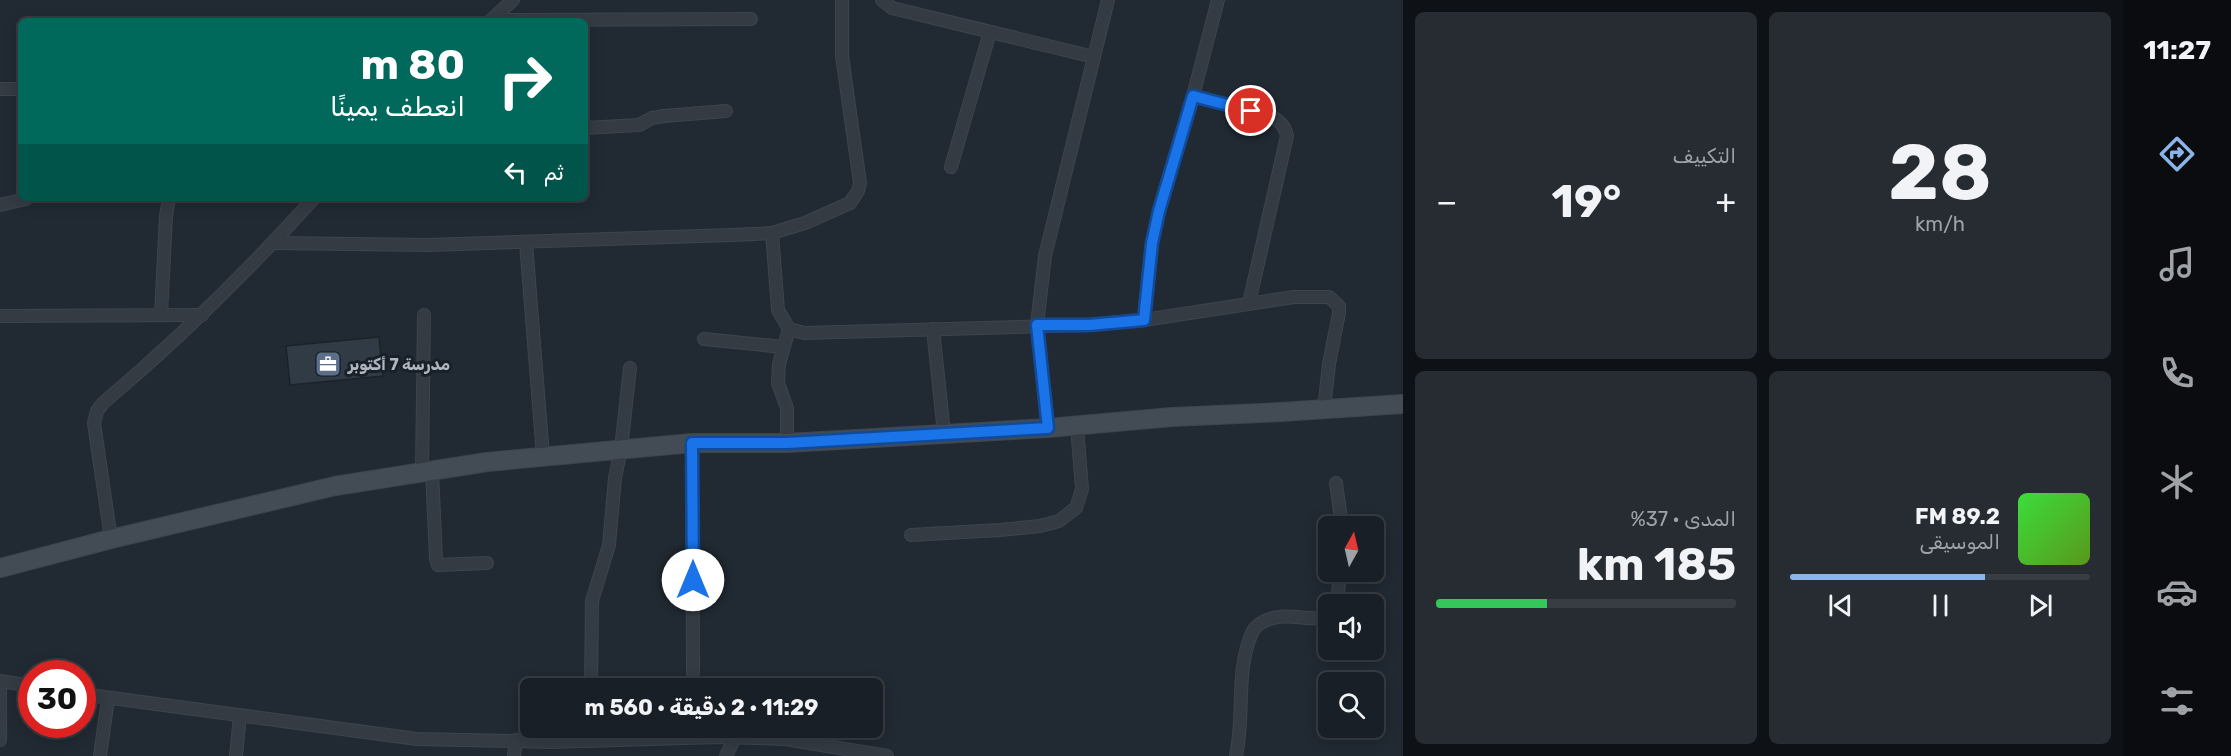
<!DOCTYPE html>
<html lang="ar">
<meta charset="utf-8">
<style>
body{margin:0;font-family:Rubik,"Noto Sans Arabic",sans-serif;background:#262c32;color:#f1f3f6;direction:rtl;height:100vh;display:flex;flex-direction:column;font-size:22px;white-space:nowrap}
*{box-sizing:border-box;margin:0}
p{font-size:20px;color:#9fa2a7}
.icon{flex:none;width:33px;height:33px;fill:none;stroke:currentColor;stroke-width:2;stroke-linecap:round;stroke-linejoin:round}
.map{position:relative;flex:1;overflow:hidden;direction:ltr}
.details{display:flex;flex-direction:column;gap:12px;padding:12px;background:#0e1115;width:720px}
.details>*{flex:none}
.top-card{position:absolute;left:18px;top:18px;width:570px;height:183px;border-radius:9px;box-shadow:0 3px 15px #0003,0 0 0 2px #373d43;direction:rtl;background:#00695c;color:#fff;overflow:hidden}
.needle{width:39px;rotate:8deg}
.fabs{position:absolute;left:1318px;top:516px;display:grid;gap:12px}
.fabs a{display:grid;place-items:center;width:66px;height:66px;border-radius:9px;background:#191f26;box-shadow:0 3px 15px #0003,0 0 0 2px #373d43;font-size:30px}
.speed{position:absolute;left:18px;top:660px;display:flex;gap:12px;font-size:30px;font-weight:700;text-align:center}
.speed>*{display:grid;place-content:center;width:78px;height:78px;border-radius:50%;background:#191f26;box-shadow:0 3px 15px #0003,0 0 0 2px #373d43;line-height:1}
.speed .limit{border:9px solid #d22;background:#fff;color:#111}
.pin{position:absolute;display:grid;place-items:center;width:51px;height:51px;color:#fff;margin:-26px;border:3px solid #fff;border-radius:50%;box-shadow:0 2px 6px #0007}
.me{position:absolute;width:66px;margin:-33px;rotate:0deg;stroke-linejoin:round;filter:drop-shadow(0 0 4px #0008)}
.turn{display:flex;align-items:center;gap:21px;height:126px;padding:0 24px;font-size:27px}
.turn .icon{width:78px;height:78px;stroke-width:2.5}
.turn b{display:block;font-size:42px;line-height:51px}
.then{display:flex;align-items:center;height:57px;padding:0 24px;background:#0003;gap:12px;font-size:22px}
.big{font-size:45px;font-weight:700;line-height:1.1}
.details .widget{flex:1;display:flex;flex-direction:column;justify-content:center;gap:9px;min-width:0;padding:0 21px;border-radius:9px;background:#262c32}
.details .dial{align-items:center;gap:0}
.dial b{font-size:78px;line-height:1}
.song{display:flex;align-items:center;gap:18px}
.cover{width:72px;height:72px;border-radius:9px;background:linear-gradient(135deg,hsl(120 70% 55%),hsl(90 70% 35%))}
.played{height:6px;border-radius:3px;background:linear-gradient(90deg,#8ab5e9 65%,#373d43 65%)}
.keys{display:flex;justify-content:space-around;direction:ltr}
.heat{display:flex;justify-content:space-between;align-items:center;font-size:33px;direction:ltr}
.charge{height:9px;border-radius:4px;background:linear-gradient(90deg,#34c759 37%,#373d43 0)}
.details .tiles{flex:1;display:grid;gap:12px;grid-template-columns:repeat(2,1fr)}
.trip{position:absolute;left:520px;top:678px;width:363px;height:60px;border-radius:9px;background:#191f26;box-shadow:0 3px 15px #0003,0 0 0 2px #373d43;font-weight:700;line-height:60px;text-align:center;direction:rtl}
main{display:flex;flex:1;min-height:0}
.tabs{display:flex;flex-direction:column;width:108px;justify-content:space-around;align-items:center;background:#0a0c0f;color:#9fa2a7}
.tabs .icon{width:42px;height:42px}
.tabs .on{color:#8ab5e9}
.tabs b{font-size:27px;color:#f1f3f6}
.map>svg:first-child{display:block}
</style>
<main>
<nav class="tabs">
<b>11:27</b>
<svg class="icon on" aria-label="directions" viewBox="0 0 24 24"><path d="M12 3l9 9-9 9-9-9zM9 14v-3h6M13 9l2 2-2 2"/></svg>
<svg class="icon" aria-label="music" viewBox="0 0 24 24"><path d="M9 18V5l10-2v13"/><circle cx="6" cy="18" r="3"/><circle cx="16" cy="16" r="3"/></svg>
<svg class="icon" aria-label="phone" viewBox="0 0 24 24"><path d="M5 4h4l2 5-3 2q2 4 5 5l2-3 5 2v4C11 20 4 13 5 4z"/></svg>
<svg class="icon" aria-label="climate" viewBox="0 0 24 24"><path d="M12 3v18M4 7l16 10M4 17L20 7"/></svg>
<svg class="icon" aria-label="car" viewBox="0 0 24 24"><path d="M5 17H2v-5l4-1 3-4h7l3 4 3 1v5h-3M9 17h6M6 11h13"/><circle cx="7" cy="17" r="2"/><circle cx="17" cy="17" r="2"/></svg>
<svg class="icon" aria-label="filters" viewBox="0 0 24 24"><path d="M4 7h16M4 17h16"/><circle cx="9" cy="7" r="2"/><circle cx="15" cy="17" r="2"/></svg>
</nav>
<section class="details">
<div class="tiles">
<div class="widget dial"><b>28</b><p>km/h</p></div>
<div class="widget"><p>التكييف</p>
<div class="heat"><a>−</a><b class="big">19°</b><a>+</a></div>
</div>
<div class="widget">
<div class="song"><i class="cover"></i><div><b>89.2 FM</b><p>الموسيقى</p></div></div>
<div class="played"></div>
<div class="keys"><svg class="icon" aria-label="previous" viewBox="0 0 24 24"><path d="M18 5L8 12l10 7zM5 5v14"/></svg><svg class="icon" aria-label="pause" viewBox="0 0 24 24"><path d="M8 5v14M16 5v14"/></svg><svg class="icon" aria-label="next" viewBox="0 0 24 24"><path d="M6 5l10 7-10 7zM19 5v14"/></svg></div>
</div>
<div class="widget"><p>المدى · 37%</p><b class="big">185 km</b><div class="charge"></div></div>
</div>
</section>
<div class="map">
<svg width="1403" height="756" viewBox="0 0 1403 756">
<rect width="100%" height="100%" fill="#212932"/>
<polygon fill="#313b45" stroke="#1c2229" stroke-width="1.5" points="379,337 383,376 290,385 286,346"/>
<g fill="none" stroke-linecap="round" stroke-linejoin="round">
<g stroke="#3e444d" stroke-width="14">
<g id="street">
<polyline points="882,0 892,8 1094,57"/>
<polyline points="492,20 751,19"/>
<polyline points="490,21 513,0"/>
<polyline points="0,89 21,89"/>
<path d="M 1193,96 L 1271,116 C 1280,121 1285,126 1287,136 L 1249,303"/>
<polyline points="585,128 639,125 652,118 664,116 726,111"/>
<polyline points="951,167 990,32"/>
<polyline points="0,205 26,199"/>
<polyline points="772,233 778,310 789,329 804,333 1089,325 1144,320 1294,297 1329,297 1339,306 1339,313 1329,364 1324,409"/>
<polyline points="273,243 428,245 732,235 772,233 805,223 850,203 858,191 860,183 842,56 842,0"/>
<polyline points="526,243 543,456"/>
<polyline points="161,315 166,216 169,198"/>
<polyline points="0,316 202,315"/>
<polyline points="1144,320 1152,243 1159,211 1193,96 1218,0"/>
<polyline points="933,329 944,433"/>
<polyline points="704,339 783,347"/>
<polyline points="1048,428 1037,325 1045,256 1108,0"/>
<polyline points="692,443 693,672"/>
<polyline points="787,443 787,408 778,383 779,364 789,329"/>
<polyline points="432,471 436,559 438,565 487,563"/>
<polyline points="422,472 424,315"/>
<polyline points="1336,483 1342,526"/>
<polyline points="911,535 1000,530 1040,526 1059,521 1076,508 1082,489 1077,426"/>
<path d="M 111,539 L 94,423 L 97,411 L 103,403 C 178,340 248,271 314,198"/>
<polyline points="1337,604 1340,572"/>
<polyline points="0,681 32,686"/>
<polyline points="591,688 592,601 609,545 615,478 621,449 630,368"/>
<polyline points="82,694 417,739 552,742 720,737 785,739 887,756"/>
<polyline points="0,740 0,681"/>
<polyline points="591,741 591,728"/>
<polyline points="100,756 108,699"/>
<polyline points="236,756 240,716"/>
<polyline points="514,756 516,740"/>
<polyline points="726,756 735,737"/>
<path d="M 1236,756 C 1245,716 1235,671 1252,633 C 1255,626 1263,621 1270,619 C 1289,612 1310,622 1329,617"/>
</g>
</g>
<g stroke="#3e444d" stroke-width="20">
<polyline id="secondary" points="0,568 111,539 335,486 487,462 692,443 787,443 1048,428 1172,417 1281,412 1403,404"/>
</g>
<use href="#street" stroke="#343b43" stroke-width="12"/>
<use href="#secondary" stroke="#434b55" stroke-width="18"/>
</g>
<g fill="none" stroke-linecap="round" stroke-linejoin="round">
<g stroke="#114b97" stroke-width="15">
<polyline id="route" points="693,580 692,443 787,443 1048,428 1037,325 1089,325 1144,320 1152,243 1159,211 1193,96 1251,111"/>
</g>
<use href="#route" stroke="#1a73e8" stroke-width="10"/>
</g>
<defs>
<g id="office-square" transform="scale(1.35)"><rect x="-9" y="-9" width="18" height="18" rx="4" fill="#5c6f8a" stroke="#1a2027"/><path d="M-6-3h4V-5.5h4V-3h4V5H-6ZM-1-4.5V-3h2v-1.5ZM-6 0V1H6V0Z" fill="#fff"/></g>
</defs>
<g fill-rule="evenodd">
<use href="#office-square" x="328" y="364"/>
</g>
<g text-anchor="middle" stroke-width="6" stroke-linejoin="round" paint-order="stroke">
<g font-size="16" font-weight="bold" fill="#aeb6c0" stroke="#1a2027" text-anchor="start">
<text x="348" y="370">مدرسة 7 أكتوبر</text>
</g>
</g>
</svg>
<div class="fabs">
<a><svg class="needle" viewBox="-14 -14 28 28"><path d="M0-13l5 13h-10z" fill="#e53935"/><path d="M0 13l5-13h-10z" fill="#9fa2a7"/></svg></a>
<a><svg class="icon" aria-label="sound" viewBox="0 0 24 24"><path d="M4 9h4l5-4v14l-5-4H4zM17 9q2 3 0 6"/></svg></a>
<a><svg class="icon" aria-label="search" viewBox="0 0 24 24"><circle cx="10" cy="10" r="6"/><path d="M15 15l6 6"/></svg></a>
</div>
<div class="speed"><div class="limit">30</div></div>
<div class="pin" style="left:1251px;top:111px;background:#d93025"><svg class="icon" aria-label="arrive" viewBox="0 0 24 24"><path d="M6 21V4h12l-3 4 3 4H6"/></svg></div>
<svg class="me" style="left:693px;top:580px" viewBox="-20 -20 40 40"><circle r="19" fill="#fff"/><path d="M0-13L10 11 0 6-10 11z" fill="#1a73e8"/></svg>
<div class="trip">11:29 · 2 دقيقة · 560 m</div>
<div class="top-card">
<div class="turn"><svg class="icon" aria-label="right" viewBox="0 0 24 24"><path d="M7 20v-9h11M14 6l5 5-5 5"/></svg><div><b>80 m</b>انعطف يمينًا</div></div>
<div class="then">ثم<svg class="icon" aria-label="left" viewBox="0 0 24 24"><path d="M17 20v-9H6M10 6l-5 5 5 5"/></svg></div>
</div>
</div>
</main>
